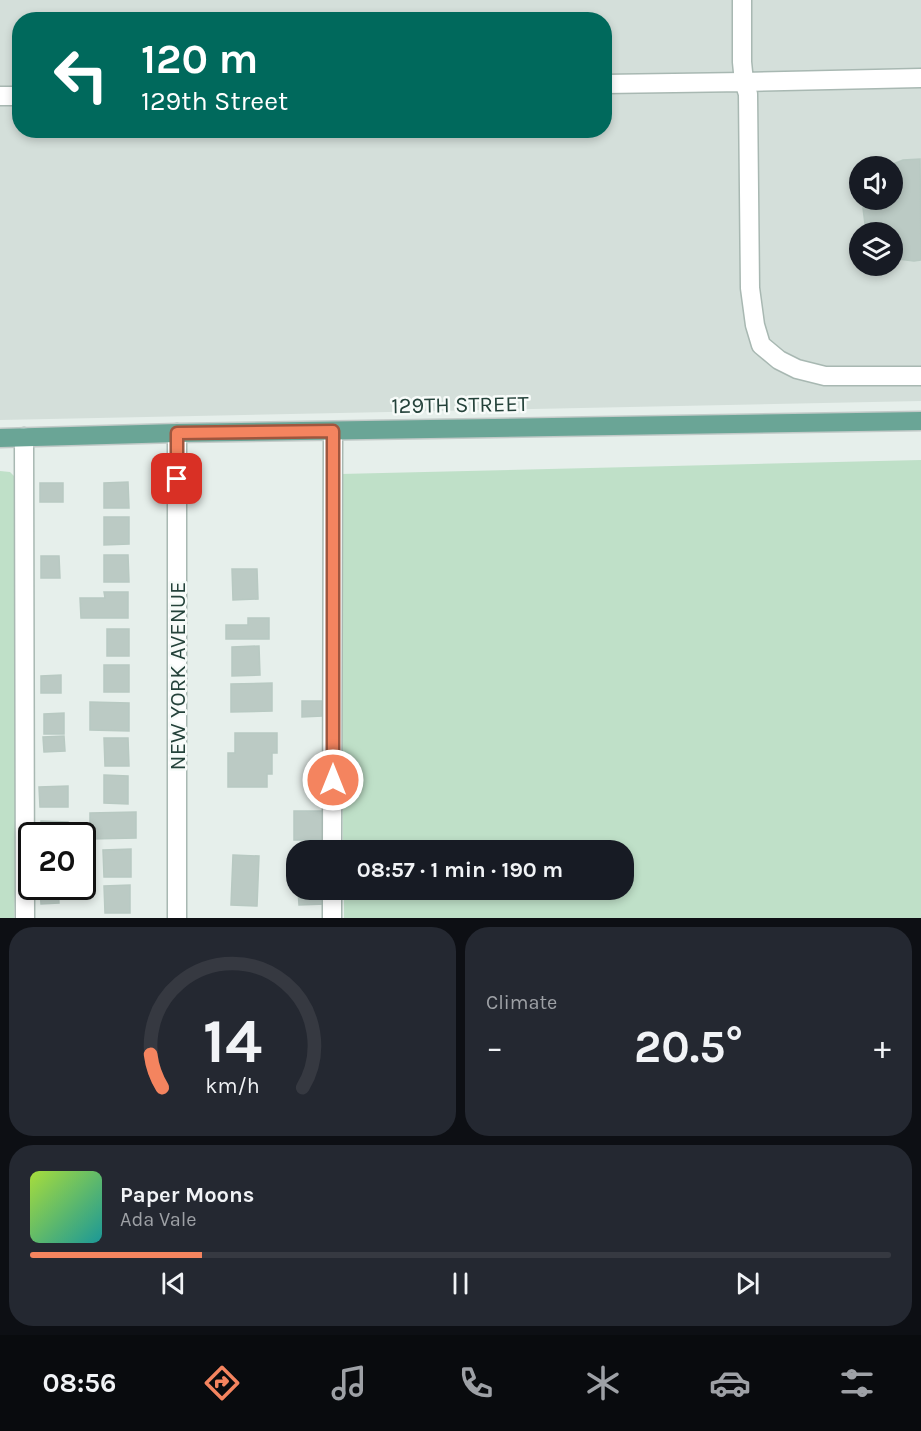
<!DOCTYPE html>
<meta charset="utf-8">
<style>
body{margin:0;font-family:Karla,sans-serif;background:#242831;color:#f1f3f6;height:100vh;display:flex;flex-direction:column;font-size:22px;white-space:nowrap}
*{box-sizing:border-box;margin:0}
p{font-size:20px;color:#9ea1a6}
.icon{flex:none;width:33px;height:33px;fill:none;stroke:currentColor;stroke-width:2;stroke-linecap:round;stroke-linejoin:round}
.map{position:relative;height:918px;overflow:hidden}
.panel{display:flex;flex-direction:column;gap:9px;padding:9px;background:#0d0f14;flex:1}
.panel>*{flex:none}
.top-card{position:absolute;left:12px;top:12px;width:600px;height:126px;border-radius:24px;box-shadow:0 3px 9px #0003;background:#00695c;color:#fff;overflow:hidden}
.tools{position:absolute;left:849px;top:156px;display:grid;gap:12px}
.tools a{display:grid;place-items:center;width:54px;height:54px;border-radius:50%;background:#171b24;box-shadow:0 3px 9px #0003;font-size:30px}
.speed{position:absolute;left:18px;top:822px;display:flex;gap:12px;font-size:30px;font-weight:700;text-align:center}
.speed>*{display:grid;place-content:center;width:78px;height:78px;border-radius:50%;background:#171b24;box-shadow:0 3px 9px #0003;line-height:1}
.speed .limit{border:3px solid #111;border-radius:9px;background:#fff;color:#111}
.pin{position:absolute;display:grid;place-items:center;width:51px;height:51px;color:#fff;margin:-26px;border-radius:12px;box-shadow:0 3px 9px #0006}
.me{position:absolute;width:66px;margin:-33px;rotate:0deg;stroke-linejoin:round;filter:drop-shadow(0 0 4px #0008)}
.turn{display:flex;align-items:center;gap:21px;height:126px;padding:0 30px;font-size:27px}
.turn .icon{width:78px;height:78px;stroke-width:2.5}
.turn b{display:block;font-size:42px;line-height:51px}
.big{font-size:45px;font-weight:700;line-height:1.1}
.panel .widget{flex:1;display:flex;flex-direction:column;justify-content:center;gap:9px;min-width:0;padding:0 21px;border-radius:24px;background:#242831}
.panel .dial{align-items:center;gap:0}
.dial svg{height:156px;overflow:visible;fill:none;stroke:#363941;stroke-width:7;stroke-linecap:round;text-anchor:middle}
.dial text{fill:#f1f3f6;stroke:none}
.song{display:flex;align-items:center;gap:18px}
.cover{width:72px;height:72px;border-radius:9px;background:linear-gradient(135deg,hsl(80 70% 55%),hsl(180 70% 35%))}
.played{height:6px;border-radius:3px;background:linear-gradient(90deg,#f4845f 20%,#363941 20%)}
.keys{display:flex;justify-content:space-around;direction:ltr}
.heat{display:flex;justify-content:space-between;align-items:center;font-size:33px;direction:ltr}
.panel .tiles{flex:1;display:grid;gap:9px;grid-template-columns:1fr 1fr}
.widget:last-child{grid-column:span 2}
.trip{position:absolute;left:286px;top:840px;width:348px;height:60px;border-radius:24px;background:#171b24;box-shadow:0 3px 9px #0003;font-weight:700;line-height:60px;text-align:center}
.menu{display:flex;height:96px;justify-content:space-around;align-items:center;background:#090b0e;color:#9ea1a6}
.menu .icon{width:42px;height:42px}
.menu .current{color:#f4845f}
.menu b{font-size:27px;color:#f1f3f6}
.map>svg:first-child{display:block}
</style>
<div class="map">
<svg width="921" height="918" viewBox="0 0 921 918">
<rect width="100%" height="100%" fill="#e6efeb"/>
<path fill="#d4dfda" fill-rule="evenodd" d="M 0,0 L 921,0 L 921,401 L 0,420 ZM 20,20 L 604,20 L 604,130 L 20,130 ZM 860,166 L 892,166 L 892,200 L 860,200 ZM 860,232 L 892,232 L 892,266 L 860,266 Z"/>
<g fill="#bfe0c8">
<polygon points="921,460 921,918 344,918 344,890 624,890 624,850 343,850 340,474"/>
<polygon points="0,471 10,472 17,479 18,812 14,918 0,918"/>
</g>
<g fill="#bbcac4" stroke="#b8c9c2" stroke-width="1.5">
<polygon points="920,159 921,260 914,261 898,259 892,256 892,232 869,232 865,224 863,208 865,200 892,200 892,166 888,166 903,160"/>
<polygon points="128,482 129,508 104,508 104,483"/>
<rect x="40" y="483" width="23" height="19"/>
<polygon points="104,517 129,517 129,544 104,545"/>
<polygon points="104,555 128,555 129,582 104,582"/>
<polygon points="41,556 59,556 60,578 41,578"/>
<polygon points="232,569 257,569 258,599 233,600"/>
<polygon points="104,592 128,592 128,618 81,618 80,598 105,598"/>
<polygon points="248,618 269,618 269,639 226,639 226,625 248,625"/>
<rect x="107" y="629" width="22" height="27"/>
<polygon points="259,646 260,675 232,676 232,647"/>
<rect x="104" y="665" width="25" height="27"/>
<polygon points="61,675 61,693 41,693 41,676"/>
<polygon points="272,683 272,711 231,712 231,684"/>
<polygon points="302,701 322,701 322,716 302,717"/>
<polygon points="90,702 129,703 129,731 90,730"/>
<polygon points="64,713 64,734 44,734 44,714"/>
<polygon points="235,733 277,733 277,753 272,753 272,774 267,774 267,787 228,787 228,753 235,753"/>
<polygon points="64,736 65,751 44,752 43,737"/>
<polygon points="104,738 128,738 129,766 105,766"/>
<polygon points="104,775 128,776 128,804 104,803"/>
<polygon points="68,786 68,807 40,807 39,787"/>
<polygon points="294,811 323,811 324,840 294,840"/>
<polygon points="136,812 136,838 90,839 90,813"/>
<polygon points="41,821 68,822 67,836 40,836"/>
<polygon points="131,849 131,877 104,877 103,850"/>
<polygon points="233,855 259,856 257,906 231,905"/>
<polygon points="130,885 130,913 105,913 104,886"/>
<polygon points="40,886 58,886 59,903 41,904"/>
<polygon points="298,890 324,890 325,904 299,905"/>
</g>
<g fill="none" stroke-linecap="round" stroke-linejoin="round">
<g stroke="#a8b8b2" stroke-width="21">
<g id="minor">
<polyline points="742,0 742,62 744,82 921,78"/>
<polyline points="604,84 744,82 748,94 750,288 755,325 761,345 779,360 797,369 825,376 921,376"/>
<polyline points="0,96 20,96"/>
<polyline points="177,433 177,918"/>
<polyline points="24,437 25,918"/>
<polyline points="332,850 333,431"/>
<polyline points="332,918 332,890"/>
</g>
</g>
<g stroke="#c2cac8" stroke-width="21">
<polyline id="major" points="0,438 177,433 921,421"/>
</g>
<use href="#minor" stroke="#fff" stroke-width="18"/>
<use href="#major" stroke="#6aa596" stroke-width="18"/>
</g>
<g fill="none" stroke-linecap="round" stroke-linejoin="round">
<g stroke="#9f563e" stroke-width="15">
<polyline id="route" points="177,479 177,433 333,431 333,780"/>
</g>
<use href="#route" stroke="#f4845f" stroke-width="10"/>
</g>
<g text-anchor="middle" stroke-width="5" stroke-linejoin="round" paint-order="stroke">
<g font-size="22" fill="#24423a" stroke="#f7fbf9">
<text transform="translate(460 404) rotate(-1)" y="8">129TH STREET</text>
<text transform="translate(177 676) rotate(-90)" y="8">NEW YORK AVENUE</text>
</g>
</g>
</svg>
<div class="tools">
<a><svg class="icon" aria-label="sound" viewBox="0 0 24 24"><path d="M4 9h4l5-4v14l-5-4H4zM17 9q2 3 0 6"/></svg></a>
<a><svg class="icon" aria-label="layers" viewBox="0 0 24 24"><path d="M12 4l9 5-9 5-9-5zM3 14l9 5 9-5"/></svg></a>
</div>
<div class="speed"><div class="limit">20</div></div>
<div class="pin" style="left:177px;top:479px;background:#d93025"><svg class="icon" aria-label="arrive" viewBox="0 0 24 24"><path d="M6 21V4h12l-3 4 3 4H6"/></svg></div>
<svg class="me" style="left:333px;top:780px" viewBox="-20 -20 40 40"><circle r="17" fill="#f4845f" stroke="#fff" stroke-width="3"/><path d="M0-11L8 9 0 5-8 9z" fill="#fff"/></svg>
<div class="trip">08:57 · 1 min · 190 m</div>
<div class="top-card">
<div class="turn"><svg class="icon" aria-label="left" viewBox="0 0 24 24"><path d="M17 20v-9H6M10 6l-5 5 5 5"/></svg><div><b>120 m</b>129th Street</div></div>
</div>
</div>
<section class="panel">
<div class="tiles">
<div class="widget dial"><svg viewBox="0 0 100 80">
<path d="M14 69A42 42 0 1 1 86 69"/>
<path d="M14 69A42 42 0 0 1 8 52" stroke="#f4845f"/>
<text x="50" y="56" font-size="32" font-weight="700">14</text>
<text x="50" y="72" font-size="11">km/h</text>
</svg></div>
<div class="widget"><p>Climate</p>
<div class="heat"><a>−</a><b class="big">20.5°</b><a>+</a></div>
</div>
<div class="widget">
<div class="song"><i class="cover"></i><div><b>Paper Moons</b><p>Ada Vale</p></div></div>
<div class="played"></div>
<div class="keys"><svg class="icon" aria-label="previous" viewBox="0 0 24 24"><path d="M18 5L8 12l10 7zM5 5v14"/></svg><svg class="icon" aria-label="pause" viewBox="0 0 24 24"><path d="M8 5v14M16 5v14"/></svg><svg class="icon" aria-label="next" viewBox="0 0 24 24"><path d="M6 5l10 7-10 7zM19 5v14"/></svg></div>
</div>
</div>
</section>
<nav class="menu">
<b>08:56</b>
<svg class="icon current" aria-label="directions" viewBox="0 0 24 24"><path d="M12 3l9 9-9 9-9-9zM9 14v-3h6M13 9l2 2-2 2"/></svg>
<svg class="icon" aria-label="music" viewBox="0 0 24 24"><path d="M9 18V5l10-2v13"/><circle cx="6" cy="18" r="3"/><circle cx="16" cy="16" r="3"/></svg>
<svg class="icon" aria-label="phone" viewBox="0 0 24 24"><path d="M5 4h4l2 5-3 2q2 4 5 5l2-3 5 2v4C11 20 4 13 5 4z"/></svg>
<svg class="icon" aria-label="climate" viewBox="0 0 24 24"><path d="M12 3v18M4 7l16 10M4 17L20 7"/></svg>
<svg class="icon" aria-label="car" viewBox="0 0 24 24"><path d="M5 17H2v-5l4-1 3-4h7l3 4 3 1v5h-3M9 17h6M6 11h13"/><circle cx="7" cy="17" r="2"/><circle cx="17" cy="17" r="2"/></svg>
<svg class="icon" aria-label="filters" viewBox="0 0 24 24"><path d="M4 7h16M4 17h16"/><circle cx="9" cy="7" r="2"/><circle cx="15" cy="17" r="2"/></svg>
</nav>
